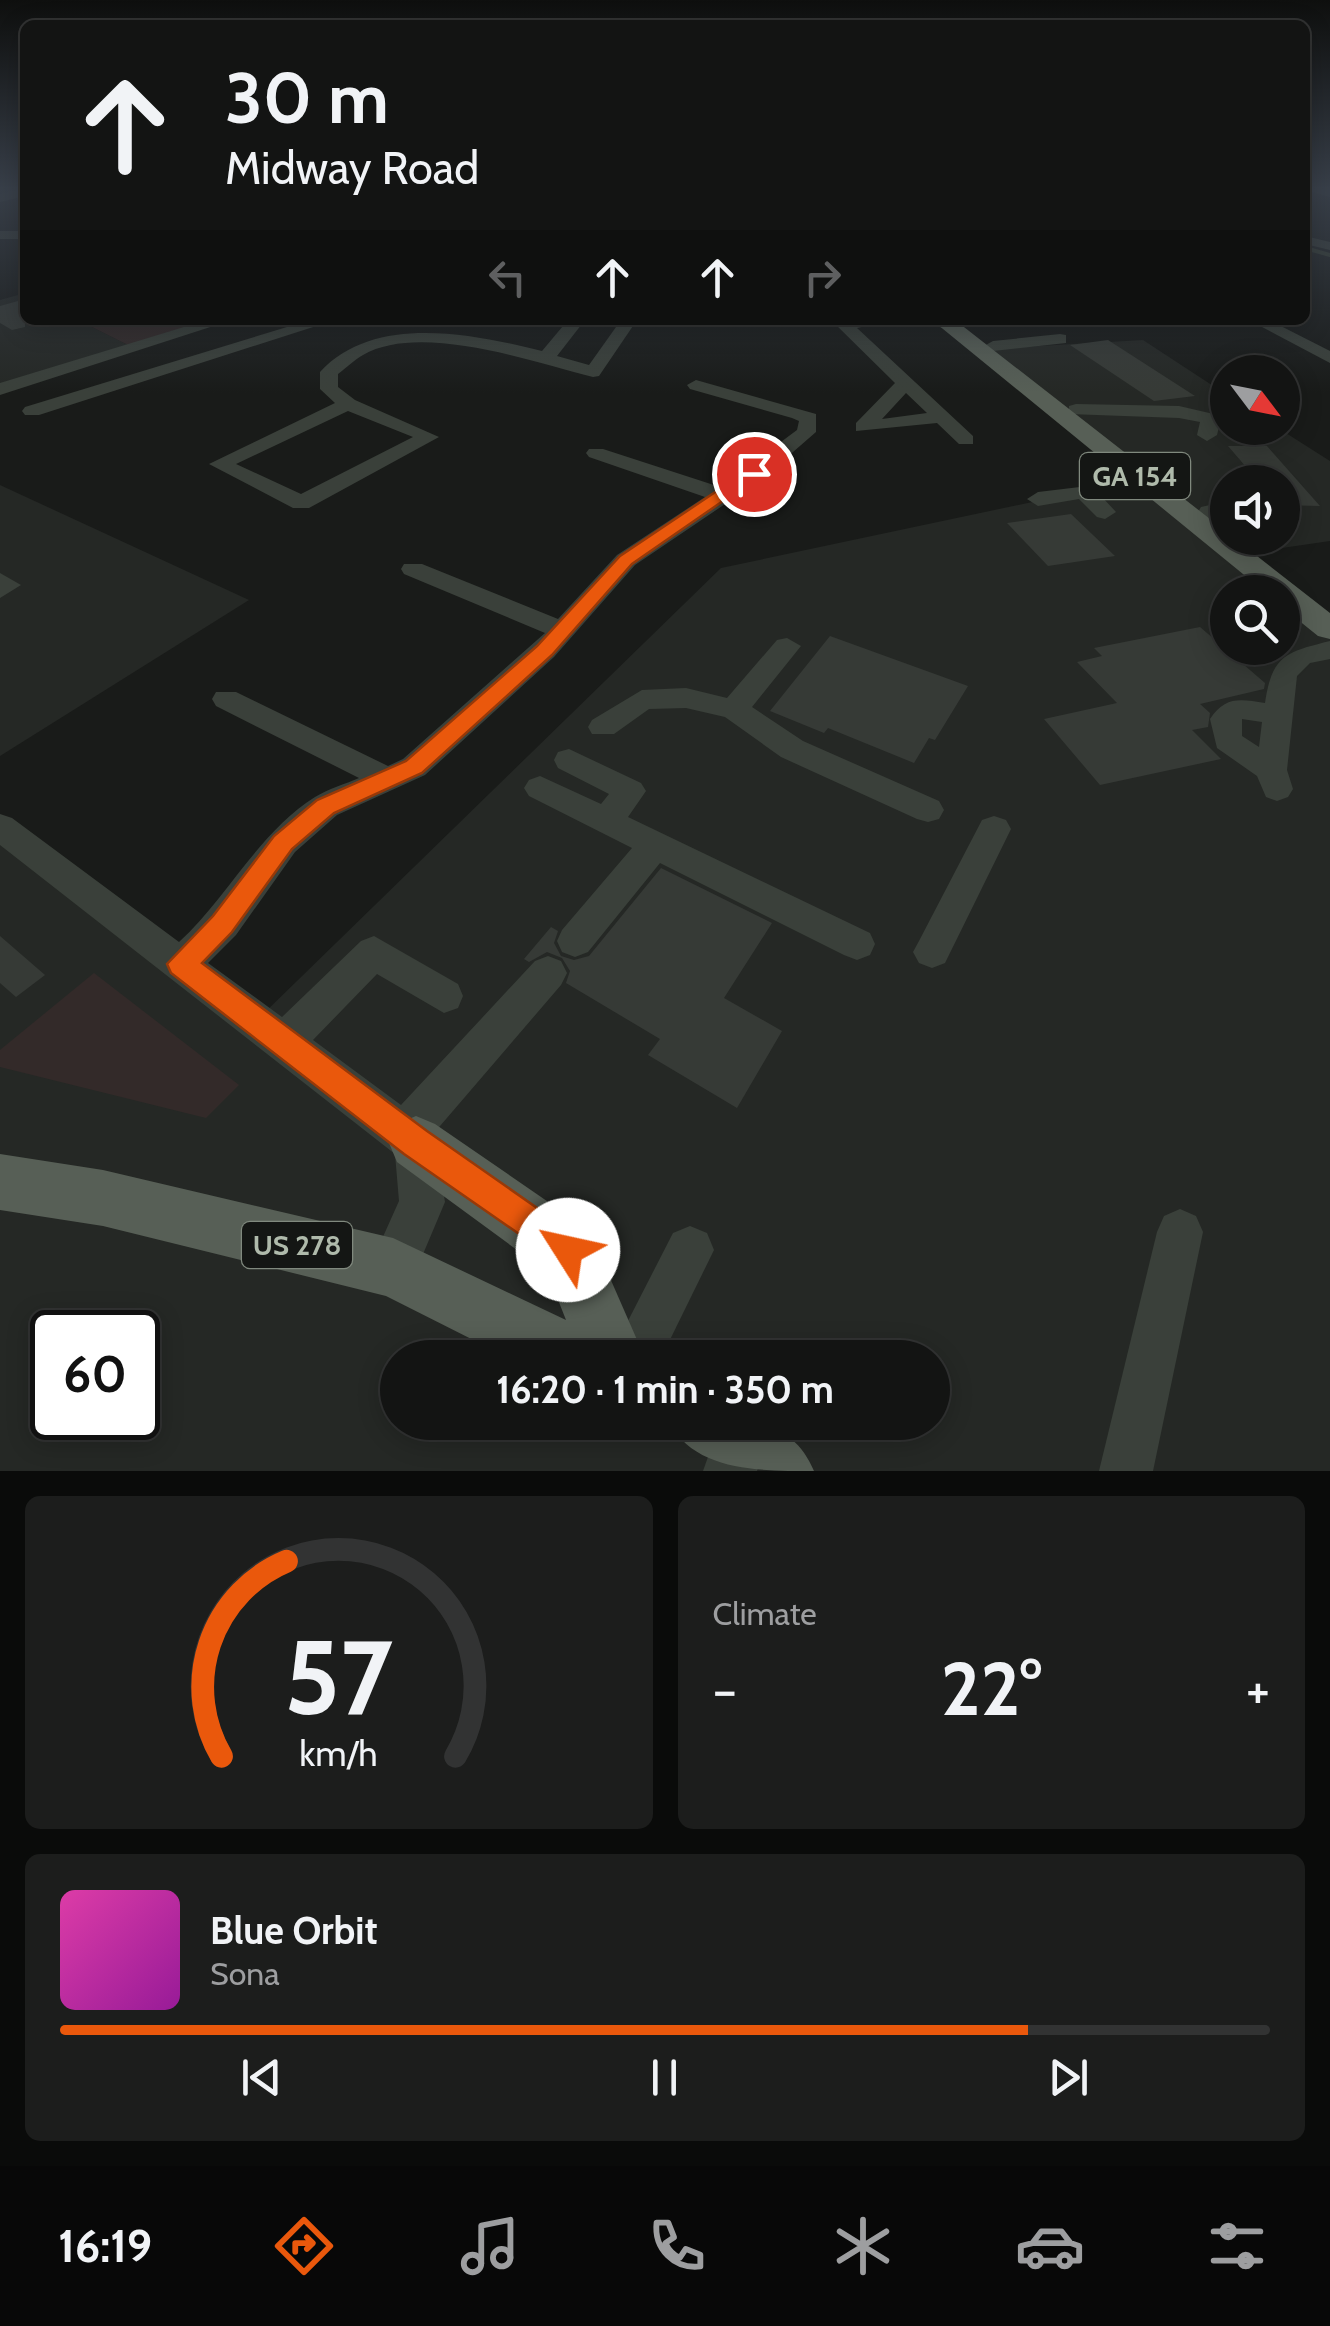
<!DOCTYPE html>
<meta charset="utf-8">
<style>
body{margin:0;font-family:Cabin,sans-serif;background:#1c1d1c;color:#f1f3f6;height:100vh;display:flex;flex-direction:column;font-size:38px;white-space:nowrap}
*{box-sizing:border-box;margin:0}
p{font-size:32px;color:#9d9ea0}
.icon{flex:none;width:55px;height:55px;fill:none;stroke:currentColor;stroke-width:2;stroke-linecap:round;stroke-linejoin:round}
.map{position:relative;height:1471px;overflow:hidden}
.side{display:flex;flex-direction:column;gap:25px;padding:25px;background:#0a0b0a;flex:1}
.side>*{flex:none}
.guide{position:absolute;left:20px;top:20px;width:1290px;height:305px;border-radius:15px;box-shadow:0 5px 25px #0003,0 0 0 2px #323333;background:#131413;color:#f1f3f6;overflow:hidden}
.needle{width:65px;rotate:122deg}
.fabs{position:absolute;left:1210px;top:355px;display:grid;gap:20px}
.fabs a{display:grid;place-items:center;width:90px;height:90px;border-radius:50%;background:#131413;box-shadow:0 5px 25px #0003,0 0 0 2px #323333;font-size:50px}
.speed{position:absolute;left:30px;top:1310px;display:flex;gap:20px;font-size:50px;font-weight:700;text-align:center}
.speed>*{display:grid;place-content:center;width:130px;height:130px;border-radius:50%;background:#131413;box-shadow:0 5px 25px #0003,0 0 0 2px #323333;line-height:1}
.speed .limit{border:5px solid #111;border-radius:15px;background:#fff;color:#111}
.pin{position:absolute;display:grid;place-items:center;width:85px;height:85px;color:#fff;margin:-42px;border:5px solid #fff;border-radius:50%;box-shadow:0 2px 10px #0007}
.me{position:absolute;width:110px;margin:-55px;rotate:305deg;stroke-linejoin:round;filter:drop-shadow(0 0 8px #0008)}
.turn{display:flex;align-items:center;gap:35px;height:210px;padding:0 40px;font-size:45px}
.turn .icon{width:130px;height:130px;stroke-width:2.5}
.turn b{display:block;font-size:70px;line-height:85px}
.lanes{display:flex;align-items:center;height:95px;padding:0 40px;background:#0003;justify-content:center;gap:50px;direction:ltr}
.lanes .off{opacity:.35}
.big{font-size:75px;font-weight:700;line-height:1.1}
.side .tile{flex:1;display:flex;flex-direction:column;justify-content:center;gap:15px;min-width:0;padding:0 35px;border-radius:15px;background:#1c1d1c}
.side .dial{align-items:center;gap:0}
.dial svg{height:260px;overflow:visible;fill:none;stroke:#323333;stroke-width:7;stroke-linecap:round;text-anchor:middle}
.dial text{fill:#f1f3f6;stroke:none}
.song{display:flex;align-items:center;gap:30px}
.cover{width:120px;height:120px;border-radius:15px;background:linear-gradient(135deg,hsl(320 70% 55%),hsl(300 70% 35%))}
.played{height:10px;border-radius:5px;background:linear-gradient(90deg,#ea580c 80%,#323333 80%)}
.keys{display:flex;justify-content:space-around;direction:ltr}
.heat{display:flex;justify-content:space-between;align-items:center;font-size:55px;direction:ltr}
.side .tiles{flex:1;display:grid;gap:25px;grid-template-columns:1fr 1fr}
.tile:last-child{grid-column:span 2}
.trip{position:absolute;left:380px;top:1340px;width:570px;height:100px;border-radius:50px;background:#131413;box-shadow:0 5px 25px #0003,0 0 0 2px #323333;font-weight:700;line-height:100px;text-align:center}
.tabs{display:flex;height:160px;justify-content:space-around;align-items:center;background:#080808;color:#9d9ea0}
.tabs .icon{width:70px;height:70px}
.tabs .on{color:#ea580c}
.tabs b{font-size:45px;color:#f1f3f6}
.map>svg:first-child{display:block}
</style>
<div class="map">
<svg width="1330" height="1471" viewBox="0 0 1330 1471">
<rect width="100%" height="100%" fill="#191b19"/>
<g fill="#252825" fill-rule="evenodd">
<polygon points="25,293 25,320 78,320 134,348 0,392 0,300"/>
<path d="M 1143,340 L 1227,395 L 1228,428 L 1278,428 L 1330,461 L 1330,541 L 1240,554 L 1330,624 L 1330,1471 L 0,1471 L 0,835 L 259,1018 L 721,568 L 1150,477 L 984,349 ZM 1228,482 L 1282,482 L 1282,538 L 1228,538 ZM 1228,592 L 1282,592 L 1282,648 L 1228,648 ZM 52,1332 L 138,1332 L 138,1418 L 52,1418 ZM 398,1358 L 932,1358 L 932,1422 L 398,1422 Z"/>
<polygon points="0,485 249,600 0,756"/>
</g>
<g fill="#332a29">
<polygon points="78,320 229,320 134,348"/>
<polygon points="94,973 239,1085 206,1118 0,1067 0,1050"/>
</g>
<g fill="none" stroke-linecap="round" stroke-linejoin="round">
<polyline stroke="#363f2f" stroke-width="4" points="1305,248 1330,255"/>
</g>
<g fill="#363a36">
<polygon points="25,299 25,327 12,330 0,323 0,306"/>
<polygon points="1108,340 1195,396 1154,401 1070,345"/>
<polygon points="1228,446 1267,446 1320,506 1282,505 1282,482 1259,482"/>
<polygon points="1071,514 1115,556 1048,566 1007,523"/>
<polygon points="1200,627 1265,683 1264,689 1200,704 1210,713 1208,727 1192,730 1221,759 1100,785 1044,719 1117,703 1077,662 1102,656 1094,648"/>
<polygon points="830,636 968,686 935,740 929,738 914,763 828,728 824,733 770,711"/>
<polygon points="661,868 772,923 724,998 782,1031 737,1108 648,1055 660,1039 566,983 570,971 562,958 547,952 529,962 524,959 551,927 558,931 554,943 561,956 574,960 589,956"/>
<polygon points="0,936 45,975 16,997 0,983"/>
</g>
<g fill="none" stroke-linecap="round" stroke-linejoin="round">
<g fill="#3a403a" fill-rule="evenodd">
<polygon points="1305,187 1330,189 1330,197 1305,190"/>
<polygon points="25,188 25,196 0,202 0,194"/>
<rect x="0" y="231" width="25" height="8"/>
<polygon points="1305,236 1330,242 1330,250 1305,244"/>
<polygon points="207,320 232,320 0,395 0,383"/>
<polygon points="310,320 335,320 39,415 25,415 22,411 25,407"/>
<path d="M 568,320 L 585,320 L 557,356 L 589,365 L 621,320 L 637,320 L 599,376 L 593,377 C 534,362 420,322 363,355 C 354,360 346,368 338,374 L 338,387 L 355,400 L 439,437 L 309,508 L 293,508 L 209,464 L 335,403 L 320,389 L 320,372 C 374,313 473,334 542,351 ZM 348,411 L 413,437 L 301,494 L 236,464 Z"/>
<path d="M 831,320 L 894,320 L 857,328 L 973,436 L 973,444 L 959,444 L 937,423 L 856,431 L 856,423 L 895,383 ZM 906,393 L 927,413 L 882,419 Z"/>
<polygon points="909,320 952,320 956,324 948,329"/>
<polygon points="1249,320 1269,320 1330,351 1330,363"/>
<polygon points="1060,334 1066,335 1066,343 993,351 984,346 993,341"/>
<path d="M 696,380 L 816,414 L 816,432 L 762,479 L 635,565 L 554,657 L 425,775 L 337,815 L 295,852 L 236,935 L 208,963 L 282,1017 L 361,941 L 374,936 L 458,984 L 463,996 L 458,1008 L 444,1013 L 377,974 L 313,1040 L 401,1105 L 535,961 L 548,956 L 561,961 L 567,973 L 561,985 L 434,1133 L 445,1202 L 410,1285 L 393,1292 L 376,1285 L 369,1268 L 399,1201 L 395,1154 L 0,845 L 0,814 L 12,818 L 179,942 C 227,898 259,832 315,797 C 328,789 345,784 359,778 L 216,706 L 212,699 L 216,692 L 236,692 L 388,766 L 403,759 L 545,633 L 404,574 L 401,569 L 404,564 L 422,564 L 558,619 L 617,555 L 705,497 L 589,457 L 586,453 L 589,449 L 603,449 L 720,487 L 797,430 L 799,421 L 792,418 L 690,389 L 687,385 Z"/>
<polygon points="1076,404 1179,406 1218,415 1221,419 1217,435 1207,441 1197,435 1200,422 1179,418 1069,414 1069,406"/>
<polygon points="1147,479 1158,486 1155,491 1102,497 1116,512 1105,519 1097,517 1079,499 1038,506 1027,499 1038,492"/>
<polygon points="1228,501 1228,515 1209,519 1198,512 1201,507"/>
<polygon points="0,573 21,585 0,598"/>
<polygon points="787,638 801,646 752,707 803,741 939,801 944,810 939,819 928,822 917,819 781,757 725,717 686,708 649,709 614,734 592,734 588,727 592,720 642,690 686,688 727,698 777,640"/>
<path d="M 1330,641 L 1330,659 L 1310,663 L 1297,676 L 1287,770 L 1293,789 L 1288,797 L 1277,801 L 1266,797 L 1257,776 L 1217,748 L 1210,719 C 1225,696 1240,699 1265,703 C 1272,655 1286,652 1330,641 ZM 1242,719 L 1262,722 L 1259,747 L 1242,736 Z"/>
<polygon points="569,749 641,783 646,791 628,817 870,933 875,944 870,955 857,960 844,955 660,863 588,952 575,957 562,952 557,941 562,930 632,848 529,796 524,788 529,780 540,776 601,804 609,794 558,768 554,760 558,752"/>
<polygon points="994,816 1006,820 1011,829 945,963 932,968 919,963 913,952 919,941 982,820"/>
<polygon points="1180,1209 1196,1216 1203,1232 1153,1471 1099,1471 1157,1232 1164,1216"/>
<polygon points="690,1226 707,1233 714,1250 661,1358 609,1358 673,1233"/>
<polygon points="720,1423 758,1423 766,1442 757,1471 703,1471"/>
</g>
<g fill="#575f56" fill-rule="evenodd">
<polygon points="932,320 955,320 1228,533 1228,538 1234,538 1330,613 1330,639 1318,636 1282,607 1282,592 1265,592"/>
<polygon points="416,1116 435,1124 589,1230 645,1358 509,1358 386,1296 103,1226 0,1210 0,1154 103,1170 393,1238 566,1320 547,1272 397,1162 389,1143 397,1124"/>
<path d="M 669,1422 C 727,1422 788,1408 814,1471 C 757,1471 695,1471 669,1422 Z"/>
</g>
</g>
<linearGradient id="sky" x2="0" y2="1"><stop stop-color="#0e0f0e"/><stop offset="0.48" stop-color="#383f49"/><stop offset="1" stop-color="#383f49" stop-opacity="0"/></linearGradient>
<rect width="1330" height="393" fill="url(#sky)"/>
<polygon fill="#ea580c" stroke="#983908" stroke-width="2.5" points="748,470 762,474 632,564 552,655 422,773 334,813 292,849 232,932 202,963 427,1131 580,1238 586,1250 580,1263 568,1268 404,1154 171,973 167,964 213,916 274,836 317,800 406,761 537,646 620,556"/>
<g text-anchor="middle" stroke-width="8" stroke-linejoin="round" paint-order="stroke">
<g fill="#141614" stroke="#80897e" stroke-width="2.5">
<rect x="1080" y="453" width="110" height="46" rx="8"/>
<rect x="242" y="1222" width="110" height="46" rx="8"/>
</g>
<g font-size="28" font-weight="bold" fill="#afbaab">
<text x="1135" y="486">GA 154</text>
<text x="297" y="1255">US 278</text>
</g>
</g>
</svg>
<div class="fabs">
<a><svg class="needle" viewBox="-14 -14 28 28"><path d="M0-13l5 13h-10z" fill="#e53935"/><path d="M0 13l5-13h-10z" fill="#9d9ea0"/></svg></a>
<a><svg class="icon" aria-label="sound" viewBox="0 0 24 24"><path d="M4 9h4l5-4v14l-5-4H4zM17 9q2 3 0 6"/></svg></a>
<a><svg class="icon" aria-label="search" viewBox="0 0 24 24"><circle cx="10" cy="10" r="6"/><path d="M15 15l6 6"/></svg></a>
</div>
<div class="speed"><div class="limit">60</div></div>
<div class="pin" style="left:754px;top:474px;background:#d93025"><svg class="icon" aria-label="arrive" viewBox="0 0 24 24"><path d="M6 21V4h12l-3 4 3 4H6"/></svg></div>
<svg class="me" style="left:568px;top:1250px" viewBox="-20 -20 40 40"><circle r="19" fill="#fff"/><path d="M0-13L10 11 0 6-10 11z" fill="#ea580c"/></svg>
<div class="trip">16:20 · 1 min · 350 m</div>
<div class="guide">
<div class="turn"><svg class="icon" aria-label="ahead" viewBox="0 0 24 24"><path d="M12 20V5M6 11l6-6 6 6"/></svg><div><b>30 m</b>Midway Road</div></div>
<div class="lanes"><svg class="icon off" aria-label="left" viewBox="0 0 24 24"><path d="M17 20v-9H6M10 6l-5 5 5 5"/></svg><svg class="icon" aria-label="ahead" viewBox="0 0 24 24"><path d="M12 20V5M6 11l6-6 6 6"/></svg><svg class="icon" aria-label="ahead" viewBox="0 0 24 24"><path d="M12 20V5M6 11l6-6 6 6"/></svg><svg class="icon off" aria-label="right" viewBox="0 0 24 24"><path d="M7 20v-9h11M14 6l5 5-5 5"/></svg></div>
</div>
</div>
<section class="side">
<div class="tiles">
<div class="tile dial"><svg viewBox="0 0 100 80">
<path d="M14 69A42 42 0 1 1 86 69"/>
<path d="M14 69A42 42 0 0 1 34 9" stroke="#ea580c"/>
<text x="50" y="56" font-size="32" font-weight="700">57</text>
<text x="50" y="72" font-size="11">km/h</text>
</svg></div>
<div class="tile"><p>Climate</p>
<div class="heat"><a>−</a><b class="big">22°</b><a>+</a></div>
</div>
<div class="tile">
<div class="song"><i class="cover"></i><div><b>Blue Orbit</b><p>Sona</p></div></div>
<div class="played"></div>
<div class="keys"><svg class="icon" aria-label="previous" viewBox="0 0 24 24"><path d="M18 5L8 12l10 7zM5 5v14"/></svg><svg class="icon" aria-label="pause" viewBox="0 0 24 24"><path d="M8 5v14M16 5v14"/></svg><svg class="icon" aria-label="next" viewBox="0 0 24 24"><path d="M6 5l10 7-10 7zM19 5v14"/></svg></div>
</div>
</div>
</section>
<nav class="tabs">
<b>16:19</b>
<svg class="icon on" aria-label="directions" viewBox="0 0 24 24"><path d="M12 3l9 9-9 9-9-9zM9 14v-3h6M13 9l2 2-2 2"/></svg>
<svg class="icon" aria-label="music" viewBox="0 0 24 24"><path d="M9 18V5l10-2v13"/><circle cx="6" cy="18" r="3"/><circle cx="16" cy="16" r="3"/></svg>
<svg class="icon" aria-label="phone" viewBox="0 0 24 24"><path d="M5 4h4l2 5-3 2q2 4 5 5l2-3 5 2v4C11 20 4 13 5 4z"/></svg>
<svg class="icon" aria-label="climate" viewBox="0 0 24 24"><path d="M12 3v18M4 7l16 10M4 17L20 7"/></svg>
<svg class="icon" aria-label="car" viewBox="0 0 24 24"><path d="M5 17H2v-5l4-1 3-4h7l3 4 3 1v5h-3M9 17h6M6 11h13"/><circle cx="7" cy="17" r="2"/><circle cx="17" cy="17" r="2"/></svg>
<svg class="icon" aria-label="filters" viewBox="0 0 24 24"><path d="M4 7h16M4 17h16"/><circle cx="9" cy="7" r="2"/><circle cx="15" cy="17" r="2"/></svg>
</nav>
